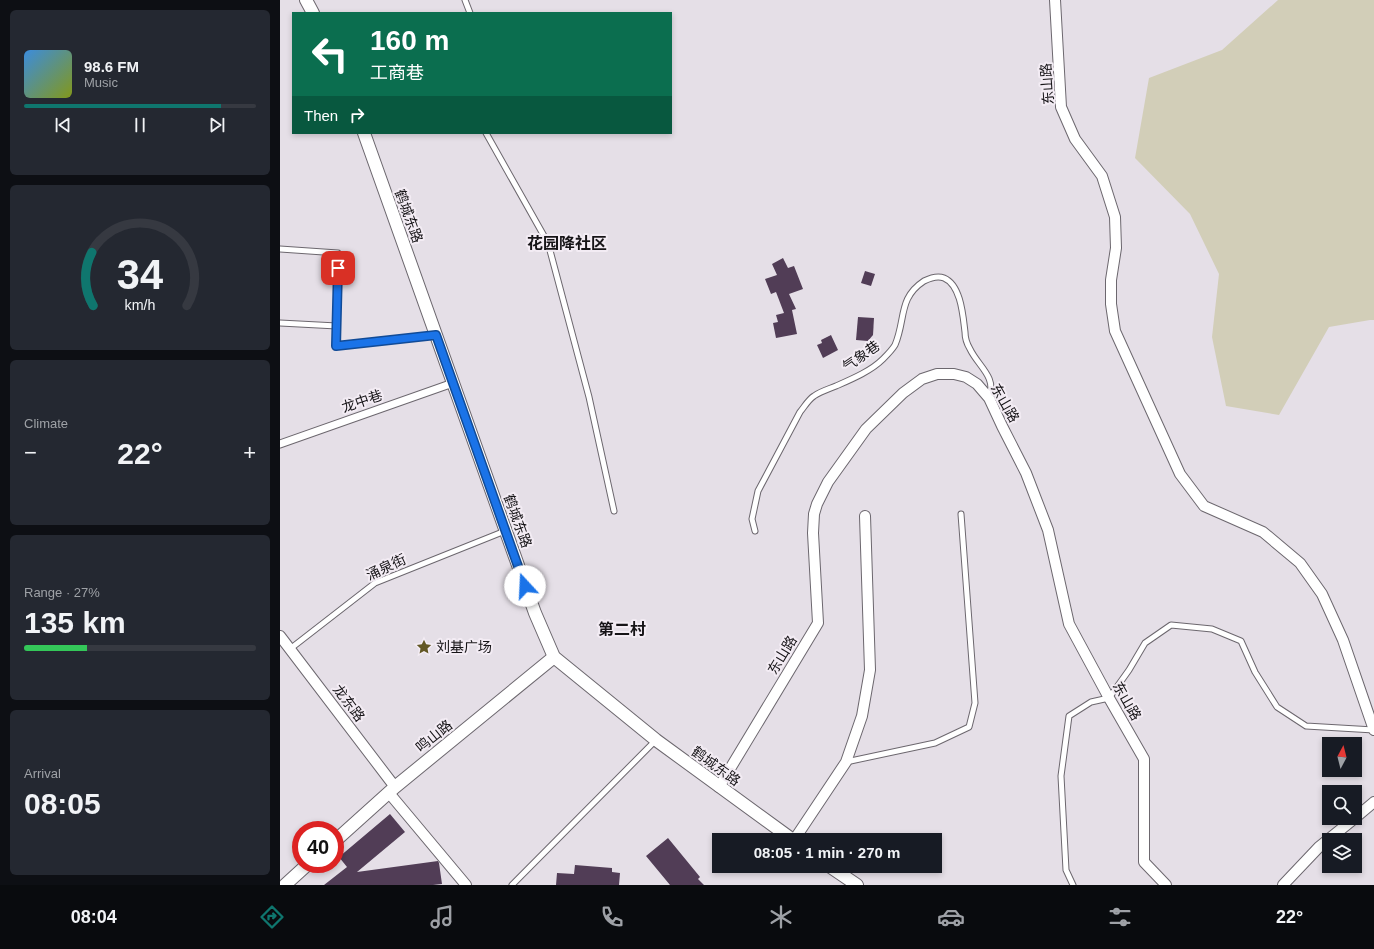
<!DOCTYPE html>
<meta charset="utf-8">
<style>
body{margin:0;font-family:Helvetica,"Noto Sans SC",sans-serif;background:#242831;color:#f1f3f6;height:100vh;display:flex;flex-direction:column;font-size:15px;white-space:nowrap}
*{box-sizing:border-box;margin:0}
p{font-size:13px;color:#9ea1a6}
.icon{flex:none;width:22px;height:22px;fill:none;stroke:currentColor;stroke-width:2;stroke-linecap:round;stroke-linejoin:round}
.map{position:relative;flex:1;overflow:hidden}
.drawer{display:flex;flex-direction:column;gap:10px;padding:10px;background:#0d0f14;width:280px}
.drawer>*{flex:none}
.hud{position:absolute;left:12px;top:12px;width:380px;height:122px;border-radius:0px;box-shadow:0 2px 6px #0003;background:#0b6e4f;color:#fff;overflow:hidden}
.needle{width:26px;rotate:7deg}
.controls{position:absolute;left:1042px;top:737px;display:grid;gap:8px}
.controls a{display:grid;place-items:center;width:40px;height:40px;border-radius:0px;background:#171b24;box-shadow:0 2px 6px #0003;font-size:20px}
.speed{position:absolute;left:12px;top:821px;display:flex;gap:8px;font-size:20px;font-weight:700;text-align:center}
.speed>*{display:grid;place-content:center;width:52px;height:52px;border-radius:50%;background:#171b24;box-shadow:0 2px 6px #0003;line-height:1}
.speed .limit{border:6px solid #d22;background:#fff;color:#111}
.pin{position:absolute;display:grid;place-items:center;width:34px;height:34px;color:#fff;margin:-17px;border-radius:8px;box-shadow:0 2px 6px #0006}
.me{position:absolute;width:44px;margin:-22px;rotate:340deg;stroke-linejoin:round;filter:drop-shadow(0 0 3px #0008)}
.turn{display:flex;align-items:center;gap:14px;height:84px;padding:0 12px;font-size:18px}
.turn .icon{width:52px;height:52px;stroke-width:2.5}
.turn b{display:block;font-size:28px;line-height:34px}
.then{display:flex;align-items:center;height:38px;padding:0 12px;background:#0003;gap:8px;font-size:15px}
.big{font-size:30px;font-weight:700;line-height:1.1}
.drawer .card{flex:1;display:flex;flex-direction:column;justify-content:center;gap:6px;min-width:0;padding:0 14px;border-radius:6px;background:#242831}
.drawer .dial{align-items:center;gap:0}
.dial svg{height:104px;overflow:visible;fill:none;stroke:#363941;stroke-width:7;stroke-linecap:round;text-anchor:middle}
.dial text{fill:#f1f3f6;stroke:none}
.song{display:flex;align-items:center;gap:12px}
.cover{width:48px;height:48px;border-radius:6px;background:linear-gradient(135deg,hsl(210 70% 55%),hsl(70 70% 35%))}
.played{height:4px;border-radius:2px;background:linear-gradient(90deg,#0f766e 85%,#363941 85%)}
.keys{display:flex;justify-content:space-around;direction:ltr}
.heat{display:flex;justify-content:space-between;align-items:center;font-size:22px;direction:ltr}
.charge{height:6px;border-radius:3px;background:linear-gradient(90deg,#34c759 27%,#363941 0)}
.trip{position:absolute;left:432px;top:833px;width:230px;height:40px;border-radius:0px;background:#171b24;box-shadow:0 2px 6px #0003;font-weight:700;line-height:40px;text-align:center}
.dock{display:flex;height:64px;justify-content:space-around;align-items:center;background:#090b0e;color:#9ea1a6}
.dock .icon{width:28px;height:28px}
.dock .on{color:#0f766e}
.dock b{font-size:18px;color:#f1f3f6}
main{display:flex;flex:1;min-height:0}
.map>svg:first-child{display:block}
</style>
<main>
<section class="drawer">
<div class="card">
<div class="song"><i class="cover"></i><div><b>98.6 FM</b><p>Music</p></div></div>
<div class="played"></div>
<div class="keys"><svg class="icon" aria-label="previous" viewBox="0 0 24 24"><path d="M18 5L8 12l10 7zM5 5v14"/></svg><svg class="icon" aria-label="pause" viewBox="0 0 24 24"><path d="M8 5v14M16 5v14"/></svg><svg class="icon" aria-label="next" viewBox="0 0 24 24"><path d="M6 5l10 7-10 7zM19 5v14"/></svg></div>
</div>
<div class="card dial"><svg viewBox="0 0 100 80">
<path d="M14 69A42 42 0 1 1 86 69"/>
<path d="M14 69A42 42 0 0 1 13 28" stroke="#0f766e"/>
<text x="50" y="56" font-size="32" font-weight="700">34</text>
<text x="50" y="72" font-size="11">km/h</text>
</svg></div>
<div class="card"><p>Climate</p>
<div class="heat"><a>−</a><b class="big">22°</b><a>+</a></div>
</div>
<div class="card"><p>Range · 27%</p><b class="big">135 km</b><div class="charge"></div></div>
<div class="card"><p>Arrival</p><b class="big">08:05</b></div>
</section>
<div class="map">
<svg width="1094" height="885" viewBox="0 0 1094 885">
<rect width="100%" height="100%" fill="#e5dfe7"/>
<polygon fill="#d2ceb8" points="998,0 1094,0 1094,320 1090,320 1049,327 999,415 946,406 932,337 939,274 910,214 855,158 869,78 942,50"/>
<g fill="#513d56">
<polygon points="503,258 508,268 514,266 523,289 509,294 516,309 512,310 517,334 496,338 493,323 498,322 496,315 504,313 496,292 491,294 485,279 497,275 492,264"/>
<polygon points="585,271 595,274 591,286 581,283"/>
<polygon points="578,317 594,318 593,335 588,341 576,340"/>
<polygon points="551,335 558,350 543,358 537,345 542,343 541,340"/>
<polygon points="110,814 125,832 77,872 158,861 159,863 162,884 153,885 44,885 67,867 59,857"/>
<polygon points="388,838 420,877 418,879 424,885 390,885 366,856"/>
<polygon points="295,865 332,868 332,872 340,873 339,885 276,885 277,873 294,874"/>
</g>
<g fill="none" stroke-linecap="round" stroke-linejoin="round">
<g stroke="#6c676e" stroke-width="7">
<g id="service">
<polyline points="185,0 190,13"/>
<polyline points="206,133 268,243 309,397 334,511"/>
<polyline points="0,249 58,253 56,346 156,335"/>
<polyline points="0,323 57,326"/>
<path d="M 475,531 L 472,519 L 478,491 L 520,412 C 525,406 528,400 534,396 C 541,391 549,389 556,386 C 572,379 591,371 603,359 C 607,355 612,350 615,345 C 626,319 618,298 644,281 C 650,278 657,275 664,278 C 681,285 683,316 685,332 C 685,338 687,344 690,349 C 698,366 717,377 709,397"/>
<polyline points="10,649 95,583 225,531"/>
<polyline points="566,762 655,743 689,727 695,703 681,514"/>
<polyline points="232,885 376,740"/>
<polyline points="793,885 786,870 781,776 789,716 811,702 829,698 849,670 865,643 891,625 932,629 961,641 975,672 997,707 1026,726 1094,730"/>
</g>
</g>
<g stroke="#6c676e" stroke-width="9">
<polyline id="pedestrian" points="0,444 173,383"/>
</g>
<g stroke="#6c676e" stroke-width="12">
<g id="minor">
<polyline points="775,0 781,107 795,139 822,176 835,217 836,248 831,280 831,304 835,331 900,474 924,506 983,532 1020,563 1042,594 1063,640 1094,730"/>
<polyline points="0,636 115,787"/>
<polyline points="439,787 538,623 533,533 534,514 537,504 548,482 586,429 623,393 642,379 657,374 674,374 686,377 697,384 709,398 722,426 746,473 768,530 789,624 829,698 864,759 864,862 886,885"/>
<polyline points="109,793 186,885"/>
<polyline points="1075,818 1094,802"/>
<polyline points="514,840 566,762 582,716 590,670 585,516"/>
<polyline points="1003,885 1039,847 1075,818"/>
</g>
</g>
<g stroke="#6c676e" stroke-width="14">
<g id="tertiary">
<polyline points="26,0 33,13"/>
<polyline points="84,133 255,613 274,657 376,740 513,840"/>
<polyline points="55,841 115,787 274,657"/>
<polyline points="549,866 577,885"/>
<polyline points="5,885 28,864"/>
</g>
</g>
<use href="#service" stroke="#fff" stroke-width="5"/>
<use href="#pedestrian" stroke="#fff" stroke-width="7"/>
<use href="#minor" stroke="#fff" stroke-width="10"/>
<use href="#tertiary" stroke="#fff" stroke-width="12"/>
</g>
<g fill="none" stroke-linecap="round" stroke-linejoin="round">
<g stroke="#114b97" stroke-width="10">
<polyline id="route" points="58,268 56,346 156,335 245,586"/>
</g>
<use href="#route" stroke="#1a73e8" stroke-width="7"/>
</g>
<defs>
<g id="sight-bare" transform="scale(1.2)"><path d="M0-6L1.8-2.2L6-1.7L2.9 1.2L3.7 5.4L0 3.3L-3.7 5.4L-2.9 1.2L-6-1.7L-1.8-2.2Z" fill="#625724" stroke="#f3ecf4" stroke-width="2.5" paint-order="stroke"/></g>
</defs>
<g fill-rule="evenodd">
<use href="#sight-bare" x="144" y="647"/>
</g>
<g text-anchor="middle" stroke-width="4" stroke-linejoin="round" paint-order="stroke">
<g font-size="14" fill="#161417" stroke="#f3ecf4">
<text transform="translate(767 84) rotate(-94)" y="5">东山路</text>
<text transform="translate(129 216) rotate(70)" y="5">鹤城东路</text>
<text transform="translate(581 356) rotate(-35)" y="5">气象巷</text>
<text transform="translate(82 401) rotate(-19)" y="5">龙中巷</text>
<text transform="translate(725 403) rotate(60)" y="5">东山路</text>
<text transform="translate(238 521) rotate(70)" y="5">鹤城东路</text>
<text transform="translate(106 567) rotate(-25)" y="5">涌泉街</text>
<text transform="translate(502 655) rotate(-59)" y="5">东山路</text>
<text transform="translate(847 701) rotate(60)" y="5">东山路</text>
<text transform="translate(69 703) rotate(53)" y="5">龙东路</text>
<text transform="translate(154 736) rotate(-39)" y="5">鸣山路</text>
<text transform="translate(436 766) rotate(36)" y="5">鹤城东路</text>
</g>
<g font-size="14" fill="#161417" stroke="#f3ecf4" text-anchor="start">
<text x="156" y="652">刘基广场</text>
</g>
<g font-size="16" font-weight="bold" fill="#161417" stroke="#f3ecf4">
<text x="287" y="249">花园降社区</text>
<text x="342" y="635">第二村</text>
</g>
</g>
</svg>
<div class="controls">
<a><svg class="needle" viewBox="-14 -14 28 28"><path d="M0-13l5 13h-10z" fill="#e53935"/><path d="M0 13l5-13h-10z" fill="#9ea1a6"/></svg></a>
<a><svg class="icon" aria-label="search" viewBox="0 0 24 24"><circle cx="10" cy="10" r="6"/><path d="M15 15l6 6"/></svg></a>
<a><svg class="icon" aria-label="layers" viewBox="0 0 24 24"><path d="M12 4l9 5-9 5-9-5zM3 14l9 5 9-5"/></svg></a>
</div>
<div class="speed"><div class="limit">40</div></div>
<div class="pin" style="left:58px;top:268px;background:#d93025"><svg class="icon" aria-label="arrive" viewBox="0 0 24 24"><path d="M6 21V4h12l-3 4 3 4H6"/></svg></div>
<svg class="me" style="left:245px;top:586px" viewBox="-20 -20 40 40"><circle r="19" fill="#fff"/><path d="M0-13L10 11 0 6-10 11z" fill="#1a73e8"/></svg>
<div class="trip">08:05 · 1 min · 270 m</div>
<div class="hud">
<div class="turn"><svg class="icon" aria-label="left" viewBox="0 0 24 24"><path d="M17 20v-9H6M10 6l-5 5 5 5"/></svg><div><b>160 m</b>工商巷</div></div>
<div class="then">Then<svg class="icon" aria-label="right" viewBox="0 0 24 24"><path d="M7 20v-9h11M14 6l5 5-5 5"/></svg></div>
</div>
</div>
</main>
<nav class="dock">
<b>08:04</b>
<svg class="icon on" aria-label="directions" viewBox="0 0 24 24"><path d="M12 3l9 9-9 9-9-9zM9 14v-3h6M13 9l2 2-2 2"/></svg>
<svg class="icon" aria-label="music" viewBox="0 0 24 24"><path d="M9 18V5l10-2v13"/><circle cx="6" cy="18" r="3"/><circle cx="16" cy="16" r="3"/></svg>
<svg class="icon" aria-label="phone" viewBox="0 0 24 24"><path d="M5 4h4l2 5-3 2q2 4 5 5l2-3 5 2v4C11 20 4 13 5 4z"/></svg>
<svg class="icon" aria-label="climate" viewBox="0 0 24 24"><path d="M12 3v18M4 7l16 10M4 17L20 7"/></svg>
<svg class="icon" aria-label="car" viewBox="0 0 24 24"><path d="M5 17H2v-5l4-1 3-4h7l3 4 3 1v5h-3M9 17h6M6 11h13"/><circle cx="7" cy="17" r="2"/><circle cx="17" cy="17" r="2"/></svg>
<svg class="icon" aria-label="filters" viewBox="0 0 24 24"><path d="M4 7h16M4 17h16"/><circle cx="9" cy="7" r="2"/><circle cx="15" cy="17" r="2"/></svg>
<b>22°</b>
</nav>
